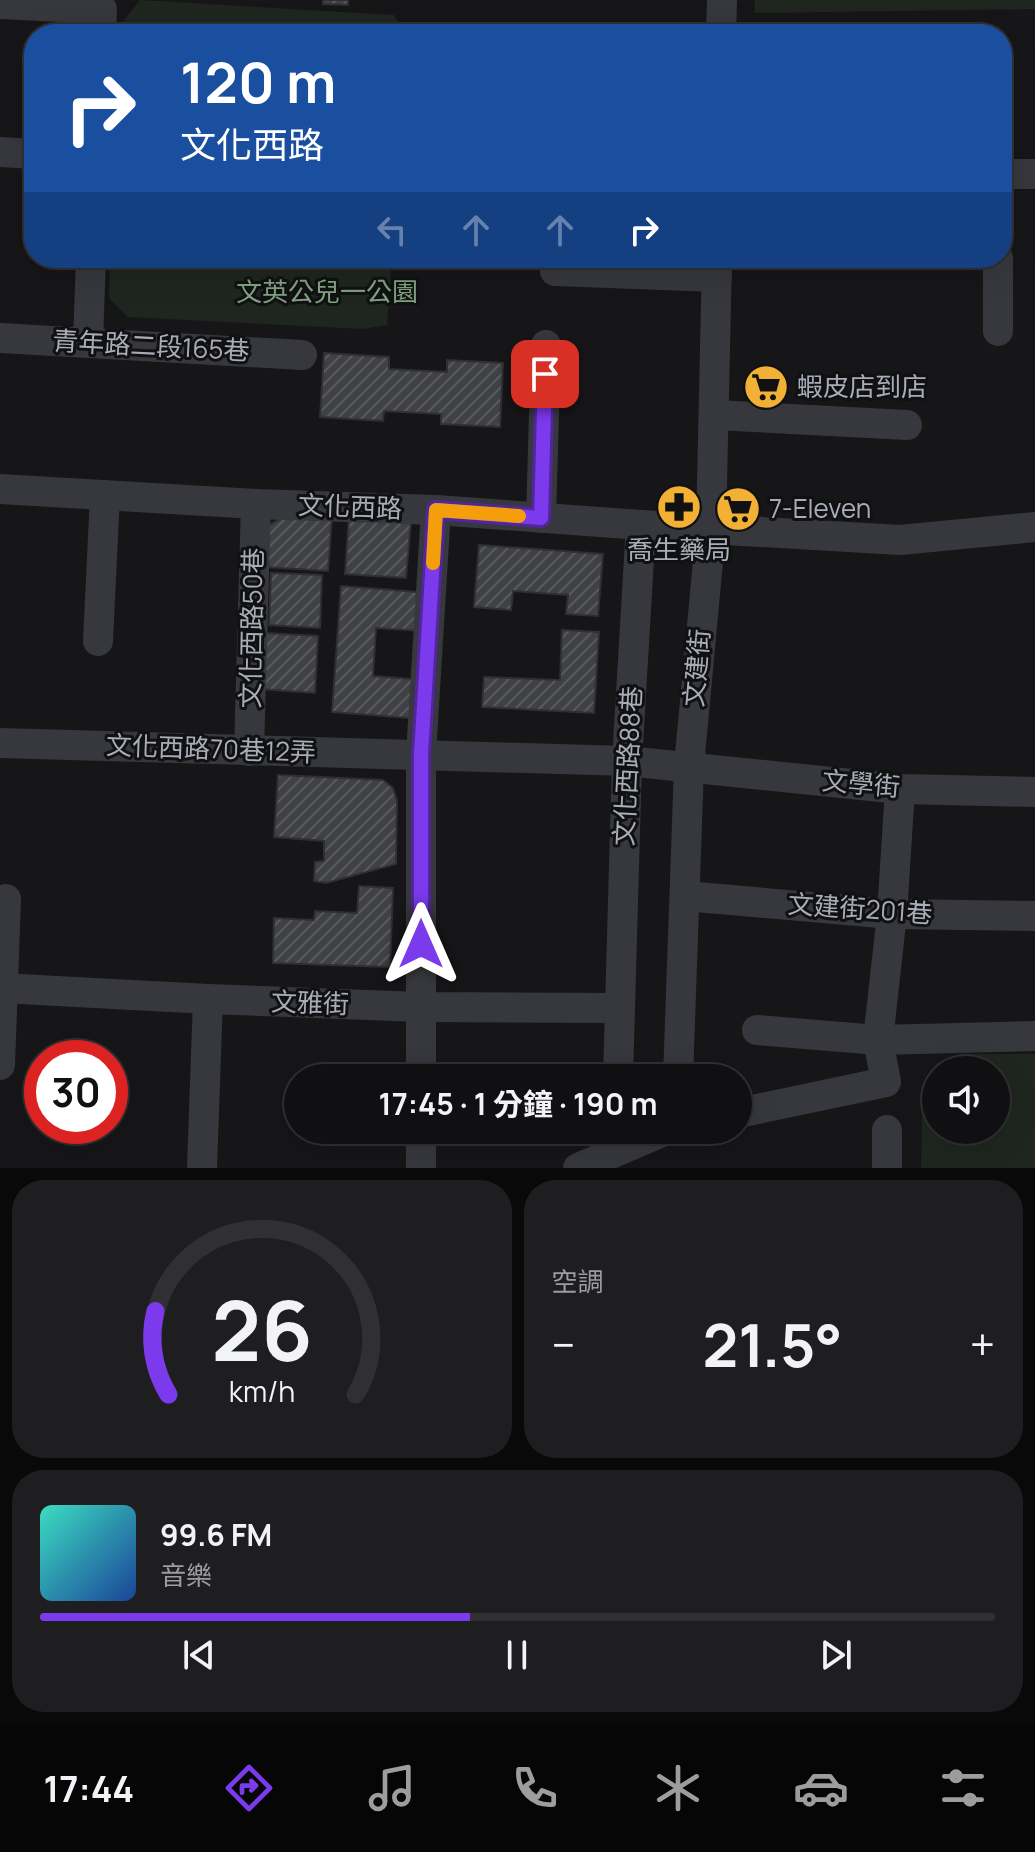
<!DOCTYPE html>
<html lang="zh-TW">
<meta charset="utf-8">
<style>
body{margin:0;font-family:Manrope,"Noto Sans TC",sans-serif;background:#1e1e20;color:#f1f3f6;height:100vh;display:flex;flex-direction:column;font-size:30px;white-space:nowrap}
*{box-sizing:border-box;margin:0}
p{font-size:26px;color:#9c9d9f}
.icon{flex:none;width:44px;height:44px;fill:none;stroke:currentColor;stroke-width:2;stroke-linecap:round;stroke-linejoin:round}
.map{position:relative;height:1168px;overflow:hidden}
.side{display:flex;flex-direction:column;gap:12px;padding:12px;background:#09090a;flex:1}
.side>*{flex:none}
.top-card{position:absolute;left:24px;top:24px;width:988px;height:244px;border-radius:32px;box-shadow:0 8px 32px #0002,0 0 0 2px #303032;background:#1a4fa0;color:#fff;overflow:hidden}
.tools{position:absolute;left:922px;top:1056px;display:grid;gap:16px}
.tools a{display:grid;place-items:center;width:88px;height:88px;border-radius:50%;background:#101012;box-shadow:0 8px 32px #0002,0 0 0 2px #303032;font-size:40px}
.speed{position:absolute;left:24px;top:1040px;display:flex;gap:16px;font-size:40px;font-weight:700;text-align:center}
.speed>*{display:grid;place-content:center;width:104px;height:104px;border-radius:50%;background:#101012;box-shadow:0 8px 32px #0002,0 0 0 2px #303032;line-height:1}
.speed .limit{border:12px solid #d22;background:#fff;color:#111}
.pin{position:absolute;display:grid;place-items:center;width:68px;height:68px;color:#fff;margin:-34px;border-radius:16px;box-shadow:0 4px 12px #0006}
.me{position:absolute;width:88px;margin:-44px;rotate:0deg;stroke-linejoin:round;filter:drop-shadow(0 0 6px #0008)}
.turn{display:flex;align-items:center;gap:28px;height:168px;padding:0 24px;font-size:36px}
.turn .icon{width:104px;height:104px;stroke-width:2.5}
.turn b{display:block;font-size:56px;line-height:68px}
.lanes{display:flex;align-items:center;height:76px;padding:0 24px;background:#0003;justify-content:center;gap:40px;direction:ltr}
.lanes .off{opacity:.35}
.big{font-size:60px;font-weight:700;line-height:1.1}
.side .card{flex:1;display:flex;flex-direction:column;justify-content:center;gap:12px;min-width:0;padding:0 28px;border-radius:32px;background:#1e1e20}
.side .dial{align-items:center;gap:0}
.dial svg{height:208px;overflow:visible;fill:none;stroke:#303032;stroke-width:7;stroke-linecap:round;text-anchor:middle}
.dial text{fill:#f1f3f6;stroke:none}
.song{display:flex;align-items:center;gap:24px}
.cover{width:96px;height:96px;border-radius:12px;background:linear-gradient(135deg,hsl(170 70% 55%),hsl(220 70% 35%))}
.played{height:8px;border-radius:4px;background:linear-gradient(90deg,#7c3aed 45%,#303032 45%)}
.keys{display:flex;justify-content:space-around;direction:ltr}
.heat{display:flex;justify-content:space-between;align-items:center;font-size:44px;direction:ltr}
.side .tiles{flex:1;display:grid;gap:12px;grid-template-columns:1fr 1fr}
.card:last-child{grid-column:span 2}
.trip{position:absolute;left:284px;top:1064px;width:468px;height:80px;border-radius:40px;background:#101012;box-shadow:0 8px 32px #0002,0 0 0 2px #303032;font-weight:700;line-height:80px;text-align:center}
.menu{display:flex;height:128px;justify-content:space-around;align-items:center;background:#060607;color:#9c9d9f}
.menu .icon{width:56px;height:56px}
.menu .on{color:#7c3aed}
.menu b{font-size:36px;color:#f1f3f6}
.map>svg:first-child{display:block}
</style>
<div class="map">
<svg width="1035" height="1168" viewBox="0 0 1035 1168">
<defs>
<pattern id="building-hatch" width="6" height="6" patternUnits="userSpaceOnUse" patternTransform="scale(2)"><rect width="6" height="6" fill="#404145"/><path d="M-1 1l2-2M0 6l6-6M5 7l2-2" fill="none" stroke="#595a5e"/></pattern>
</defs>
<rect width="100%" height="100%" fill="#161618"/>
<g fill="#1e261f">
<polygon points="140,0 394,15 406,34 124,34 124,20"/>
<polygon points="755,0 1035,0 1035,9 754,13"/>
<polygon points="110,258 392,258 387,325 363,329 128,317 109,298"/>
<polygon points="966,1054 1035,1054 1035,1168 921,1168 922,1098 936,1097 936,1130 996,1130 996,1070 966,1070"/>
</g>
<g fill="url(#building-hatch)" stroke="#303034" stroke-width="2">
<polygon points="323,0 348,0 348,5 323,4"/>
<polygon points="324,353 389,357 389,369 447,372 447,360 503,363 500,427 441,424 441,414 384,411 383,421 320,417"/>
<polygon points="292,513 332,516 328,571 266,567 269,525"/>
<polygon points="349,516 411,520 406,578 345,574"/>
<polygon points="479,545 603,554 598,616 566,614 568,595 513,591 511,610 474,607"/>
<polygon points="271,573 322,575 320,628 269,625"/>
<polygon points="341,586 442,594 439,632 376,628 373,676 425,680 422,719 332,712"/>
<polygon points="562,630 599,632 594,713 482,707 484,677 560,680"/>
<polygon points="264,633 318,636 315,693 260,689"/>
<polygon points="278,775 383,780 393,788 397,801 396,864 326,883 314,881 315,862 324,861 324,841 274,837"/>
<polygon points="359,886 393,888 390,967 273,963 274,918 314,920 315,911 357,913"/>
</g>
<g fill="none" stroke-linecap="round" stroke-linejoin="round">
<g stroke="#37383d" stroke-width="30">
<polyline points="0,4 102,9 101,34"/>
<polyline points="721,34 722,0"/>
<polyline points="0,152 34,154"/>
<polyline points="1002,174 1035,174"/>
<polyline points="998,258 998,331"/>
<polyline points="555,271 717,277"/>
<polyline points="0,338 302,355"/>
<polyline points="88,342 91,258"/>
<polyline points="714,415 907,425"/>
<polyline points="0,489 256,504 436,510 641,525 900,540 1035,527"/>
<polyline points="541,518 546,345"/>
<polyline points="98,641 105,495"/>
<polyline points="0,743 627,761 900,789 1035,792"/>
<polyline points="249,751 256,504"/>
<polyline points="685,896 892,914 1035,916"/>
<polyline points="0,988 208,999 421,1007 619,1008"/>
<polyline points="757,1030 878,1040 1035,1036"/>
<polyline points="0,1065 6,899"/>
<polyline points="421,1078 421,754 436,510"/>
<polyline points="618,1078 627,761 641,525"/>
<polyline points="678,1078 689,766 711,529 717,258"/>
<polyline points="738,1113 886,1082 878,1040 892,914 900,789"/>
<polyline points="887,1130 887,1168"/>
<polyline points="202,1168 208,999"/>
<polyline points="421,1168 421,1130"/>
<polyline points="578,1168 667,1130"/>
</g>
</g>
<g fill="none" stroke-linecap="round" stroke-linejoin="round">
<g stroke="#51269a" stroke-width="20">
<polyline id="route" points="421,944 421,754 436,510 541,518 545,374"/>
</g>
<use href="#route" stroke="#7c3aed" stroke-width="14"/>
<polyline stroke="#f59e0b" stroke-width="14" points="433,563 436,510 519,516"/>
</g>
<defs>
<g id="supermarket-disc" transform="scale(2.3)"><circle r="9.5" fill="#f2b134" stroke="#111113"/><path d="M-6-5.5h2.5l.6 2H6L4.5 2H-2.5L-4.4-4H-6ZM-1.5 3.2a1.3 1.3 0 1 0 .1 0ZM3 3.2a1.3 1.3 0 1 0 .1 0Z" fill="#111"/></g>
<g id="pharmacy-disc" transform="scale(2.3)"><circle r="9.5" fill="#f2b134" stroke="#111113"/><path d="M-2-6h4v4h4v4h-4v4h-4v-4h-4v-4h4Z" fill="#111"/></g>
</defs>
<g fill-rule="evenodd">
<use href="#supermarket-disc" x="766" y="387"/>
<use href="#pharmacy-disc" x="679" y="507"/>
<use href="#supermarket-disc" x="738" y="509"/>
</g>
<g text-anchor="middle" stroke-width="6" stroke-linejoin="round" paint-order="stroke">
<g font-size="26" fill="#7fa381" stroke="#111113">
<text x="327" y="301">文英公兒一公園</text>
</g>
<g font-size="26" fill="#a8adb8" stroke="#111113">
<text transform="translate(151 346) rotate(3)" y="9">青年路二段165巷</text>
<text transform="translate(350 507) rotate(2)" y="9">文化西路</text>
<text transform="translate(252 628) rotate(-89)" y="9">文化西路50巷</text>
<text transform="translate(697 668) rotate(-85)" y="9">文建街</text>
<text transform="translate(211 749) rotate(2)" y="9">文化西路70巷12弄</text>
<text transform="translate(628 766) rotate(-87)" y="9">文化西路88巷</text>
<text transform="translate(861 784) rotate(5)" y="9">文學街</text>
<text transform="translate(860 909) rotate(4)" y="9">文建街201巷</text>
<text transform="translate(310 1003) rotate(2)" y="9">文雅街</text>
</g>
<g font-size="26" fill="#a8adb8" stroke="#111113" text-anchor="start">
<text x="797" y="396">蝦皮店到店</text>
<text x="769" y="518">7-Eleven</text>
<text x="679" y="559" text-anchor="middle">喬生藥局</text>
</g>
</g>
</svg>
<div class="tools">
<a><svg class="icon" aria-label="sound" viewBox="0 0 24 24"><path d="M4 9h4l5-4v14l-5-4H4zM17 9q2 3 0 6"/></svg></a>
</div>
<div class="speed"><div class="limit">30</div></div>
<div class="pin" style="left:545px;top:374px;background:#d93025"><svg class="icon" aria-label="arrive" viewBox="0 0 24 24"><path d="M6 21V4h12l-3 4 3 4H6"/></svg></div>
<svg class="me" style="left:421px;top:944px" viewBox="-20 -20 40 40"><path d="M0-17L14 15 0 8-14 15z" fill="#7c3aed" stroke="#fff" stroke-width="4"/></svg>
<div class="trip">17:45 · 1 分鐘 · 190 m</div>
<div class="top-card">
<div class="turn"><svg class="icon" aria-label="right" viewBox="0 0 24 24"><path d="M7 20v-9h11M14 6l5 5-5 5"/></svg><div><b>120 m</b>文化西路</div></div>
<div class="lanes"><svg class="icon off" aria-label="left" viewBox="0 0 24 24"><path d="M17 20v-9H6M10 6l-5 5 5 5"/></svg><svg class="icon off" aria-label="ahead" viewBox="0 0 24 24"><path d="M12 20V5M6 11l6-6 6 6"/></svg><svg class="icon off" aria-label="ahead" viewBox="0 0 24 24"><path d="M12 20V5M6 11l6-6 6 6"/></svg><svg class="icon" aria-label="right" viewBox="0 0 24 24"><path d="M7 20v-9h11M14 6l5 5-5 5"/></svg></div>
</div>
</div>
<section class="side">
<div class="tiles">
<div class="card dial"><svg viewBox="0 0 100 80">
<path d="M14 69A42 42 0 1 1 86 69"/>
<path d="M14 69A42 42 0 0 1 9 37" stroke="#7c3aed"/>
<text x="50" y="56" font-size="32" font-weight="700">26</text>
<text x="50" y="72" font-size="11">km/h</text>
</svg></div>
<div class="card"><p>空調</p>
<div class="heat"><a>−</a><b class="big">21.5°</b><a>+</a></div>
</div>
<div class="card">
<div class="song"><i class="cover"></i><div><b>99.6 FM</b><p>音樂</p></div></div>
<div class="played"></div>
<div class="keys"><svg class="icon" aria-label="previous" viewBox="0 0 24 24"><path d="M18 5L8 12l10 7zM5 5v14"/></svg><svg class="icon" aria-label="pause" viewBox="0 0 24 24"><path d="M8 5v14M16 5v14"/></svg><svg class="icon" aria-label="next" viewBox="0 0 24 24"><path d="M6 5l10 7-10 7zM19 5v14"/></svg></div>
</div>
</div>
</section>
<nav class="menu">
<b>17:44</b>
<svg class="icon on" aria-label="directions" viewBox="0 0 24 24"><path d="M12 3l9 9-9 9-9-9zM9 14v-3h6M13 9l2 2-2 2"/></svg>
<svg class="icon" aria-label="music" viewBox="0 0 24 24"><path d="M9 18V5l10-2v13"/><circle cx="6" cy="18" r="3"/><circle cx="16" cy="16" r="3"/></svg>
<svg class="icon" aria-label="phone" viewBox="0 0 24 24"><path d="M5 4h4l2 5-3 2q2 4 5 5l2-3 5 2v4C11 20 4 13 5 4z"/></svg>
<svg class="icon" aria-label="climate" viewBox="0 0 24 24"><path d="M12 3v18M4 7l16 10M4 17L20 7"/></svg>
<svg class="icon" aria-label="car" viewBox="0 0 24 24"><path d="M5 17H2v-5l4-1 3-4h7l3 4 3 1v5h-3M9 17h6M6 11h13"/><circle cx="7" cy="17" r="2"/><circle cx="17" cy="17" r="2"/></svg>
<svg class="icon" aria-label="filters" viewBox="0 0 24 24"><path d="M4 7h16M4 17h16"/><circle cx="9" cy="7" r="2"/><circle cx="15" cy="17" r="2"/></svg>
</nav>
